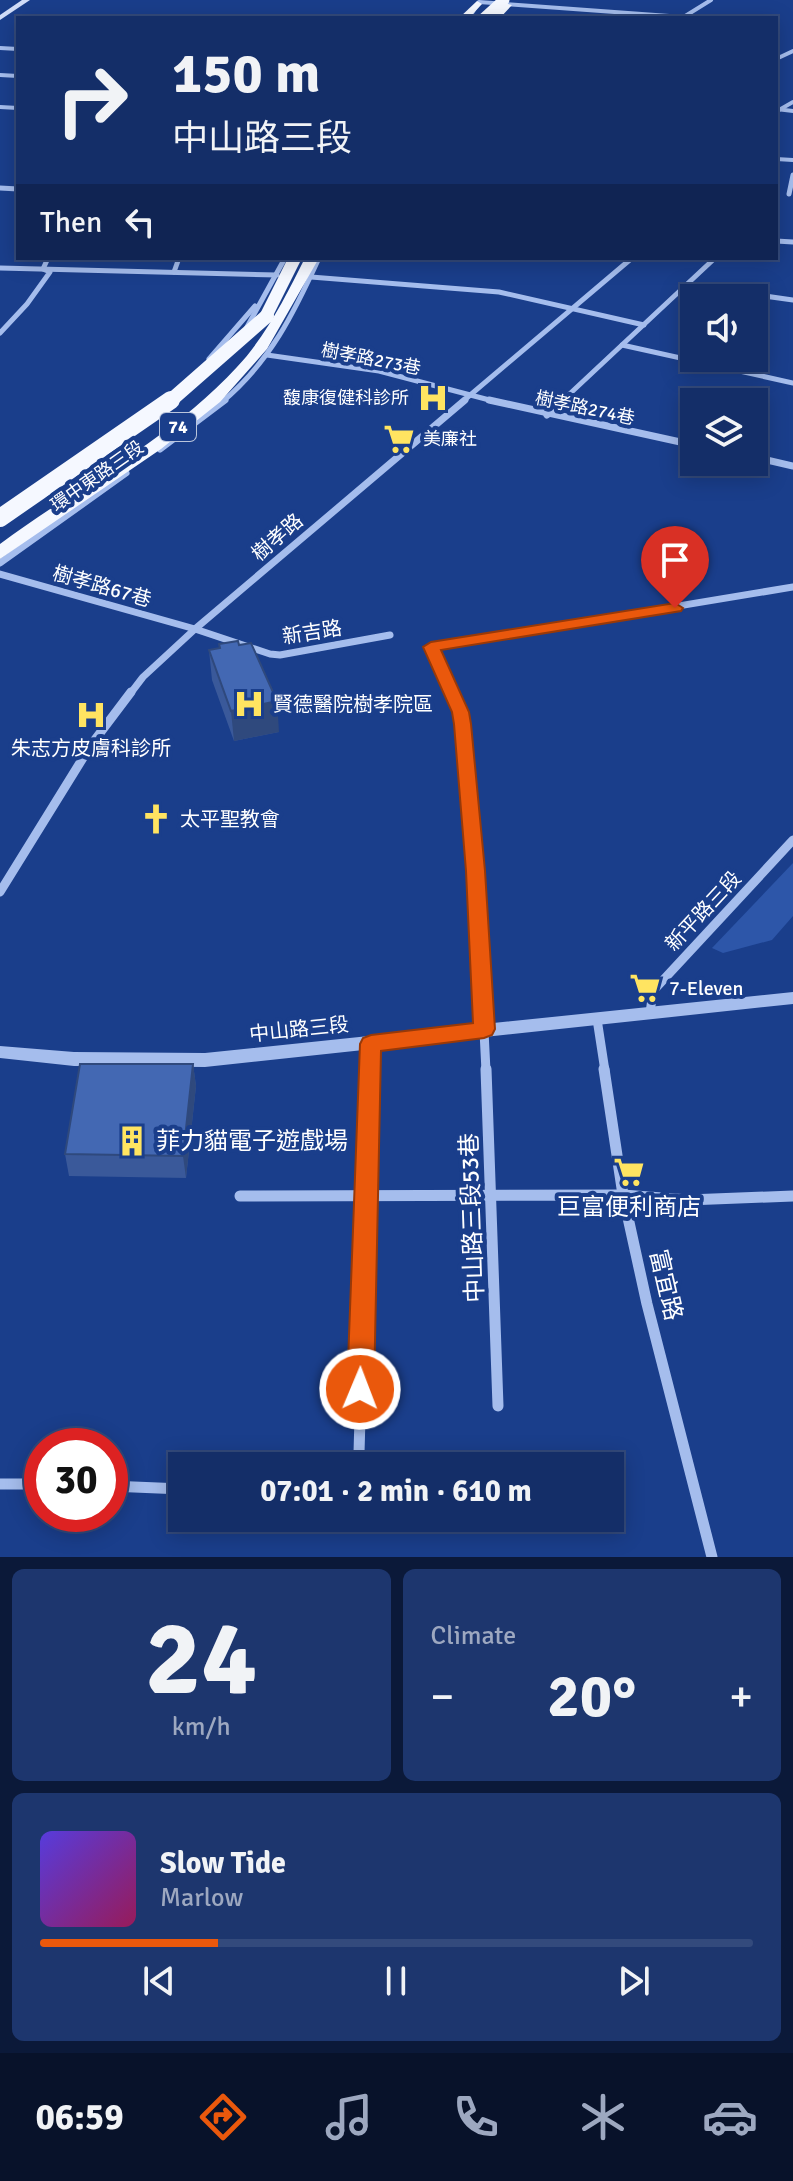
<!DOCTYPE html>
<meta charset="utf-8">
<style>
body{margin:0;font-family:Signika,"Noto Sans TC",sans-serif;background:#1d366e;color:#f1f3f6;height:100vh;display:flex;flex-direction:column;font-size:30px;white-space:nowrap}
*{box-sizing:border-box;margin:0}
p{font-size:26px;color:#9da8c0}
.icon{flex:none;width:44px;height:44px;fill:none;stroke:currentColor;stroke-width:2;stroke-linecap:round;stroke-linejoin:round}
.map{position:relative;height:1557px;overflow:hidden}
.side{display:flex;flex-direction:column;gap:12px;padding:12px;background:#0b1939;flex:1}
.side>*{flex:none}
.guide{position:absolute;left:16px;top:16px;width:762px;height:244px;border-radius:0px;box-shadow:0 4px 20px #0003,0 0 0 2px #334a7c;background:#142e68;color:#f1f3f6;overflow:hidden}
.buttons{position:absolute;left:680px;top:284px;display:grid;gap:16px}
.buttons a{display:grid;place-items:center;width:88px;height:88px;border-radius:0px;background:#142e68;box-shadow:0 4px 20px #0003,0 0 0 2px #334a7c;font-size:40px}
.speed{position:absolute;left:24px;top:1428px;display:flex;gap:16px;font-size:40px;font-weight:700;text-align:center}
.speed>*{display:grid;place-content:center;width:104px;height:104px;border-radius:50%;background:#142e68;box-shadow:0 4px 20px #0003,0 0 0 2px #334a7c;line-height:1}
.speed .limit{border:12px solid #d22;background:#fff;color:#111}
.pin{position:absolute;display:grid;place-items:center;width:68px;height:68px;color:#fff;margin:-82px -34px;border-radius:50% 50% 50% 0;rotate:-45deg;box-shadow:0 0 8px #0007}
.pin .icon{rotate:45deg}
.me{position:absolute;width:88px;margin:-44px;rotate:1deg;stroke-linejoin:round;filter:drop-shadow(0 0 6px #0008)}
.turn{display:flex;align-items:center;gap:28px;height:168px;padding:0 24px;font-size:36px}
.turn .icon{width:104px;height:104px;stroke-width:2.5}
.turn b{display:block;font-size:56px;line-height:68px}
.then{display:flex;align-items:center;height:76px;padding:0 24px;background:#0003;gap:16px;font-size:30px}
.big{font-size:60px;font-weight:700;line-height:1.1}
.side .card{flex:1;display:flex;flex-direction:column;justify-content:center;gap:12px;min-width:0;padding:0 28px;border-radius:12px;background:#1d366e}
.side .dial{align-items:center;gap:0}
.dial b{font-size:104px;line-height:1}
.song{display:flex;align-items:center;gap:24px}
.cover{width:96px;height:96px;border-radius:12px;background:linear-gradient(135deg,hsl(250 70% 55%),hsl(330 70% 35%))}
.played{height:8px;border-radius:4px;background:linear-gradient(90deg,#ea580c 25%,#334a7c 25%)}
.keys{display:flex;justify-content:space-around;direction:ltr}
.heat{display:flex;justify-content:space-between;align-items:center;font-size:44px;direction:ltr}
.side .tiles{flex:1;display:grid;gap:12px;grid-template-columns:1fr 1fr}
.card:last-child{grid-column:span 2}
.trip{position:absolute;left:168px;top:1452px;width:456px;height:80px;border-radius:0px;background:#142e68;box-shadow:0 4px 20px #0003,0 0 0 2px #334a7c;font-weight:700;line-height:80px;text-align:center}
.dock{display:flex;height:128px;justify-content:space-around;align-items:center;background:#08122a;color:#9da8c0}
.dock .icon{width:56px;height:56px}
.dock .current{color:#ea580c}
.dock b{font-size:36px;color:#f1f3f6}
.map>svg:first-child{display:block}
</style>
<div class="map">
<svg width="793" height="1557" viewBox="0 0 793 1557">
<rect width="100%" height="100%" fill="#1a3e8b"/>
<polygon fill="#2d56a9" points="793,863 793,916 772,940 723,953 712,948"/>
<g fill="none" stroke-linecap="round" stroke-linejoin="round">
<g stroke="#a5bded" stroke-width="4">
<polyline points="479,2 683,17"/>
<polyline points="469,18 477,5"/>
<polyline points="682,18 711,0"/>
<polyline points="0,48 18,49"/>
<polyline points="776,59 793,51"/>
<polyline points="0,75 18,76"/>
<polyline points="0,107 18,108"/>
<polyline points="779,110 793,102"/>
<polyline points="776,159 793,160"/>
</g>
<g stroke="#a5bded" stroke-width="5">
<polyline points="0,188 18,189"/>
<polyline points="789,194 793,175"/>
<polyline points="776,241 793,242"/>
<polyline points="0,268 277,275"/>
<polyline points="174,272 179,258"/>
<polyline points="311,277 499,292 644,325"/>
<polyline points="687,285 793,300"/>
<polyline points="247,327 285,258"/>
<polyline points="0,333 27,304 50,272 43,269 48,258"/>
<polyline points="622,345 793,383"/>
<polyline points="267,355 379,371 497,402"/>
<polyline points="209,359 255,306"/>
<path d="M 222,402 C 270,362 294,313 319,258"/>
<polyline points="462,402 632,258"/>
<polyline points="561,402 715,258"/>
</g>
<g stroke="#a5bded" stroke-width="7">
<polyline points="489,400 694,445"/>
<polyline points="547,415 563,400"/>
<polyline points="160,449 225,400"/>
<polyline points="754,457 793,466"/>
<polyline points="0,563 126,473"/>
<polyline points="0,574 195,629 270,654 280,655 390,635"/>
<polyline points="130,694 143,677 195,629 465,400"/>
<polyline points="452,694 431,647 793,587"/>
</g>
<g stroke="#a5bded" stroke-width="9">
<polyline points="451,692 460,712 476,871 486,1071"/>
<polyline points="0,892 91,745 131,692"/>
<polyline points="650,1013 653,991 793,840"/>
<polyline points="597,1019 605,1071"/>
<polyline points="370,1071 371,1044"/>
</g>
<g stroke="#a5bded" stroke-width="11">
<polyline points="486,1069 498,1406"/>
<polyline points="604,1069 623,1195 647,1304 712,1557"/>
<polyline points="240,1196 623,1195 688,1200 793,1196"/>
<polyline points="350,1466 359,1453 370,1069"/>
<polyline points="0,1484 42,1484"/>
<polyline points="110,1486 182,1489"/>
</g>
<g fill="#a5bded" fill-rule="evenodd">
<polygon points="776,107 793,109 793,113 776,111"/>
<polygon points="793,992 793,1004 205,1067 74,1066 0,1058 0,1046 74,1052 205,1053"/>
</g>
<polygon fill="#d2def9" fill-rule="evenodd" points="22,0 30,0 0,20 0,15"/>
<g fill="#f5f8ff" fill-rule="evenodd">
<polygon points="477,1 482,4 469,18 459,18"/>
<polygon points="504,3 512,5 500,18 489,18"/>
<polygon points="288,258 302,258 272,318 265,322 260,321 258,318"/>
<path d="M 305,258 L 319,258 L 267,349 L 220,402 L 161,449 L 0,559 L 0,544 C 78,486 170,440 237,367 C 266,336 286,296 305,258 Z"/>
</g>
<polyline stroke="#f5f8ff" stroke-width="11" points="484,18 504,0"/>
<polyline stroke="#f5f8ff" stroke-width="14" points="169,402 267,316"/>
<polyline stroke="#f5f8ff" stroke-width="18" points="0,518 171,400"/>
</g>
<g fill="#3a599a">
<polygon points="219,644 279,732 234,741 212,680 209,650 219,648"/>
<polygon points="193,1064 196,1086 186,1178 69,1176 65,1154"/>
</g>
<g fill="#2f497d">
<polygon points="277,701 279,732 234,741 231,711"/>
<polygon points="193,1064 196,1086 186,1178 183,1156"/>
</g>
<g fill="#4368b3" stroke="#2f497d" stroke-width="2">
<polygon points="238,641 239,645 251,643 277,701 231,711 209,650 220,648 219,644"/>
<polygon points="80,1064 193,1064 183,1156 65,1154"/>
</g>
<polygon fill="#ea580c" stroke="#983908" stroke-width="2" points="675,603 683,608 681,611 441,650 469,712 471,724 485,871 495,1029 492,1035 484,1038 381,1051 374,1389 370,1397 360,1401 351,1397 347,1389 360,1044 363,1038 371,1035 473,1023 466,871 454,724 452,712 423,647 431,642"/>
<defs>
<g id="hospital-bare" transform="scale(2.4)"><path d="M-5-5h3v3.5h4V-5h3V5h-3V1.5h-4V5h-3Z" fill="#ffe461" stroke="#1a3e8b" stroke-width="2.5" paint-order="stroke"/></g>
<g id="supermarket-bare" transform="scale(2.4)"><path d="M-6-5.5h2.5l.6 2H6L4.5 2H-2.5L-4.4-4H-6ZM-1.5 3.2a1.3 1.3 0 1 0 .1 0ZM3 3.2a1.3 1.3 0 1 0 .1 0Z" fill="#ffe461" stroke="#1a3e8b" stroke-width="2.5" paint-order="stroke"/></g>
<g id="church-bare" transform="scale(2.4)"><path d="M-1.2-6h2.4v3.5h3.3v2.4h-3.3V6h-2.4V-.1h-3.3v-2.4h3.3Z" fill="#ffe461" stroke="#1a3e8b" stroke-width="2.5" paint-order="stroke"/></g>
<g id="building-bare" transform="scale(2.4)"><path d="M-4-6H4V6H1V3H-1V6H-4ZM-2.5-4.3h1.7v1.8h-1.7ZM.8-4.3h1.7v1.8H.8ZM-2.5-1h1.7V.8h-1.7ZM.8-1h1.7V.8H.8Z" fill="#ffe461" stroke="#1a3e8b" stroke-width="2.5" paint-order="stroke"/></g>
</defs>
<g fill-rule="evenodd">
<use href="#hospital-bare" x="433" y="398"/>
<use href="#supermarket-bare" x="399" y="439"/>
<use href="#hospital-bare" x="249" y="704"/>
<use href="#hospital-bare" x="91" y="715"/>
<use href="#church-bare" x="156" y="819"/>
<use href="#supermarket-bare" x="645" y="988"/>
<use href="#building-bare" x="132" y="1141"/>
<use href="#supermarket-bare" x="629" y="1172"/>
</g>
<g text-anchor="middle" stroke-width="8" stroke-linejoin="round" paint-order="stroke">
<g font-size="18" fill="#fff" stroke="#1a3e8b">
<text transform="translate(371 359) rotate(11)" y="6">樹孝路273巷</text>
<text transform="translate(585 408) rotate(12)" y="6">樹孝路274巷</text>
<text transform="translate(97 476) rotate(-35)" y="6">環中東路三段</text>
</g>
<g font-size="18" fill="#fff" stroke="#1a3e8b" text-anchor="end">
<text x="409" y="404">馥康復健科診所</text>
<text x="423" y="445" text-anchor="start">美廉社</text>
</g>
<rect fill="#1a3e8b" stroke="#bac5dc" stroke-width="2" x="160" y="413" width="36" height="28" rx="6"/>
<g font-size="18" font-weight="bold" fill="#fff">
<text x="178" y="433">74</text>
</g>
<g font-size="20" fill="#fff" stroke="#1a3e8b">
<text transform="translate(277 537) rotate(-41)" y="7">樹孝路</text>
<text transform="translate(102 586) rotate(16)" y="7">樹孝路67巷</text>
<text transform="translate(312 632) rotate(-9)" y="7">新吉路</text>
<text transform="translate(703 911) rotate(-47)" y="7">新平路三段</text>
<text transform="translate(299 1029) rotate(-6)" y="7">中山路三段</text>
</g>
<g font-size="20" fill="#fff" stroke="#1a3e8b" text-anchor="start">
<text x="273" y="711">賢德醫院樹孝院區</text>
<text x="91" y="755" text-anchor="middle">朱志方皮膚科診所</text>
<text x="180" y="826">太平聖教會</text>
<text x="669" y="995">7-Eleven</text>
</g>
<g font-size="24" fill="#fff" stroke="#1a3e8b" text-anchor="start">
<text x="156" y="1149">菲力貓電子遊戲場</text>
<text x="629" y="1215" text-anchor="middle">巨富便利商店</text>
</g>
<g font-size="24" fill="#fff" stroke="#1a3e8b">
<text transform="translate(472 1218) rotate(-92)" y="8">中山路三段53巷</text>
<text transform="translate(666 1285) rotate(77)" y="8">富宜路</text>
</g>
</g>
</svg>
<div class="buttons">
<a><svg class="icon" aria-label="sound" viewBox="0 0 24 24"><path d="M4 9h4l5-4v14l-5-4H4zM17 9q2 3 0 6"/></svg></a>
<a><svg class="icon" aria-label="layers" viewBox="0 0 24 24"><path d="M12 4l9 5-9 5-9-5zM3 14l9 5 9-5"/></svg></a>
</div>
<div class="speed"><div class="limit">30</div></div>
<div class="pin" style="left:675px;top:608px;background:#d93025"><svg class="icon" aria-label="arrive" viewBox="0 0 24 24"><path d="M6 21V4h12l-3 4 3 4H6"/></svg></div>
<svg class="me" style="left:360px;top:1389px" viewBox="-20 -20 40 40"><circle r="17" fill="#ea580c" stroke="#fff" stroke-width="3"/><path d="M0-11L8 9 0 5-8 9z" fill="#fff"/></svg>
<div class="trip">07:01 · 2 min · 610 m</div>
<div class="guide">
<div class="turn"><svg class="icon" aria-label="right" viewBox="0 0 24 24"><path d="M7 20v-9h11M14 6l5 5-5 5"/></svg><div><b>150 m</b>中山路三段</div></div>
<div class="then">Then<svg class="icon" aria-label="left" viewBox="0 0 24 24"><path d="M17 20v-9H6M10 6l-5 5 5 5"/></svg></div>
</div>
</div>
<section class="side">
<div class="tiles">
<div class="card dial"><b>24</b><p>km/h</p></div>
<div class="card"><p>Climate</p>
<div class="heat"><a>−</a><b class="big">20°</b><a>+</a></div>
</div>
<div class="card">
<div class="song"><i class="cover"></i><div><b>Slow Tide</b><p>Marlow</p></div></div>
<div class="played"></div>
<div class="keys"><svg class="icon" aria-label="previous" viewBox="0 0 24 24"><path d="M18 5L8 12l10 7zM5 5v14"/></svg><svg class="icon" aria-label="pause" viewBox="0 0 24 24"><path d="M8 5v14M16 5v14"/></svg><svg class="icon" aria-label="next" viewBox="0 0 24 24"><path d="M6 5l10 7-10 7zM19 5v14"/></svg></div>
</div>
</div>
</section>
<nav class="dock">
<b>06:59</b>
<svg class="icon current" aria-label="directions" viewBox="0 0 24 24"><path d="M12 3l9 9-9 9-9-9zM9 14v-3h6M13 9l2 2-2 2"/></svg>
<svg class="icon" aria-label="music" viewBox="0 0 24 24"><path d="M9 18V5l10-2v13"/><circle cx="6" cy="18" r="3"/><circle cx="16" cy="16" r="3"/></svg>
<svg class="icon" aria-label="phone" viewBox="0 0 24 24"><path d="M5 4h4l2 5-3 2q2 4 5 5l2-3 5 2v4C11 20 4 13 5 4z"/></svg>
<svg class="icon" aria-label="climate" viewBox="0 0 24 24"><path d="M12 3v18M4 7l16 10M4 17L20 7"/></svg>
<svg class="icon" aria-label="car" viewBox="0 0 24 24"><path d="M5 17H2v-5l4-1 3-4h7l3 4 3 1v5h-3M9 17h6M6 11h13"/><circle cx="7" cy="17" r="2"/><circle cx="17" cy="17" r="2"/></svg>
</nav>
